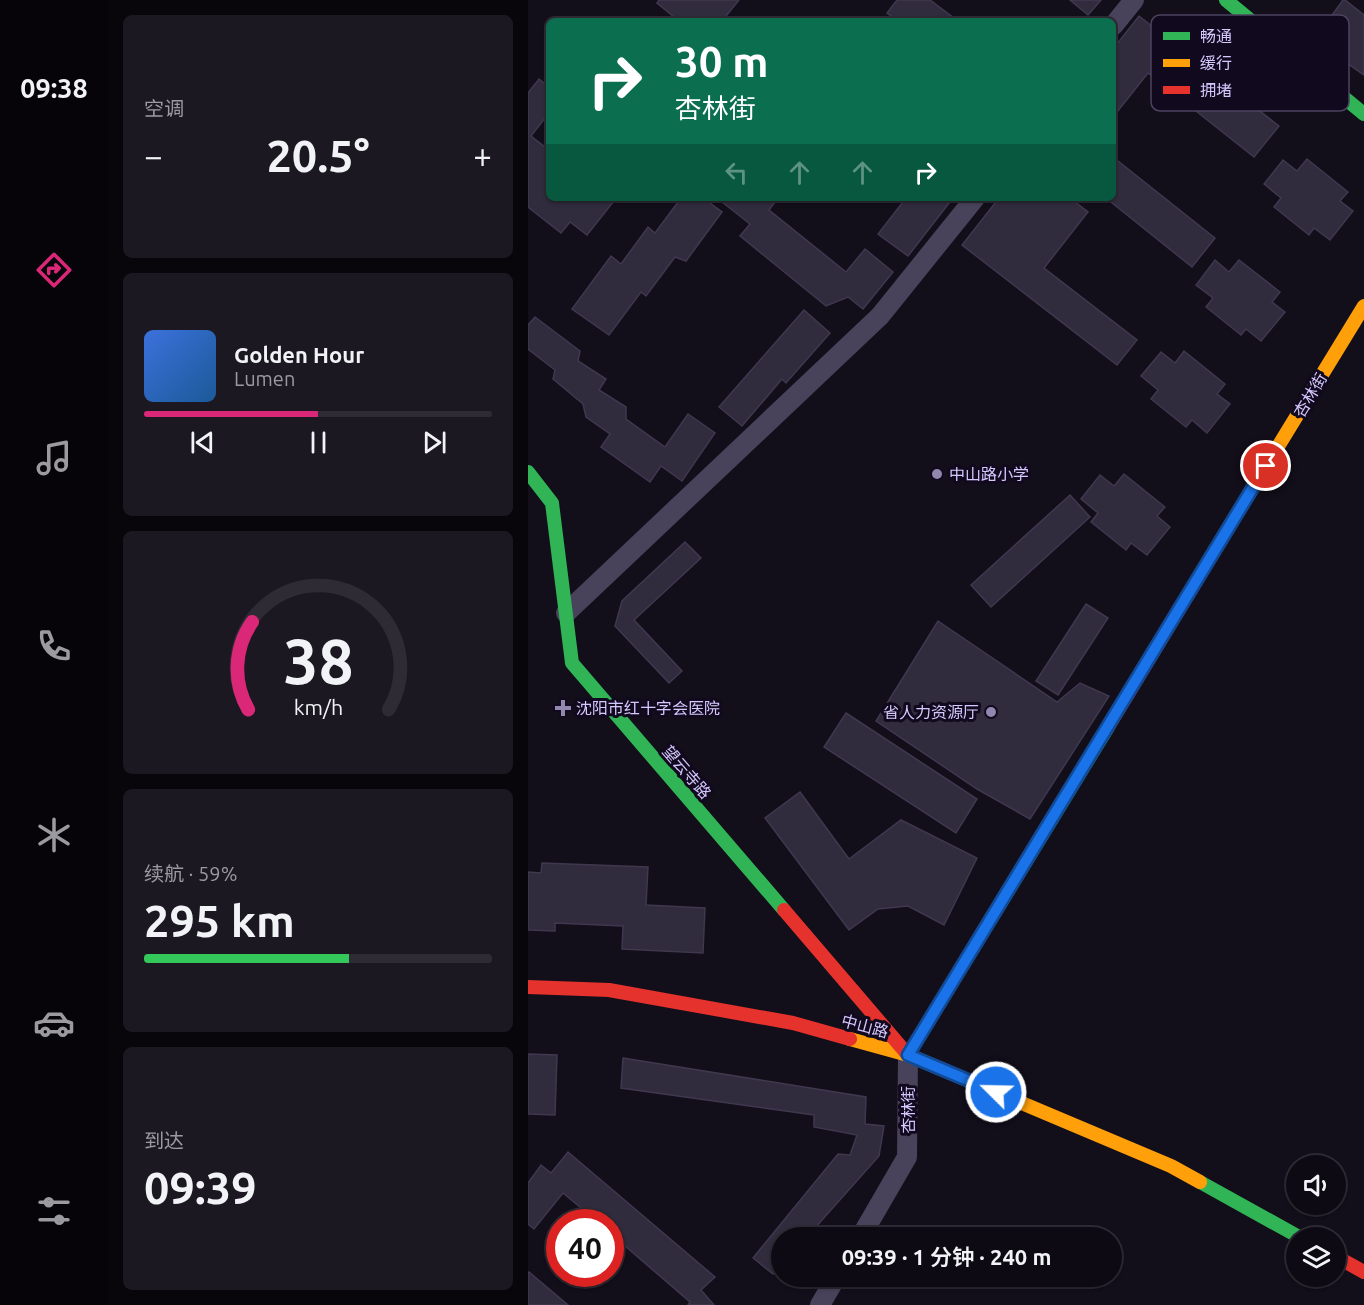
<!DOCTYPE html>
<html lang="zh">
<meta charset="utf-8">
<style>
body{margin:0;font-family:Ubuntu,"Noto Sans SC",sans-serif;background:#1c1822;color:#f1f3f6;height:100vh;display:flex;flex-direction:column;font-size:22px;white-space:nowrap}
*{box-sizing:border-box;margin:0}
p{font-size:20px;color:#9b9aa0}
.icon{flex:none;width:33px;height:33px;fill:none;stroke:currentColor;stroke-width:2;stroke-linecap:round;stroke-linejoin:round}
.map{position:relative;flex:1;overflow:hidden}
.panel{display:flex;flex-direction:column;gap:15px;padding:15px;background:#08060b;width:420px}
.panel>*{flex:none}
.banner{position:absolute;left:18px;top:18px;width:570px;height:183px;border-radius:9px;box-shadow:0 2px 4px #0004,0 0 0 2px #2e2b34;background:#0b6e4f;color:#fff;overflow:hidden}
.fabs{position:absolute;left:758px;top:1155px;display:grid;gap:12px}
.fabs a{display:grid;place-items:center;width:60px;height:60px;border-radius:50%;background:#0e0a14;box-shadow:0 2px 4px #0004,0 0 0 2px #2e2b34;font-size:30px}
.speed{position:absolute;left:18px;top:1209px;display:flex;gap:12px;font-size:30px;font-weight:700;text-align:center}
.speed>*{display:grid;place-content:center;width:78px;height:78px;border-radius:50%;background:#0e0a14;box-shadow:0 2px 4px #0004,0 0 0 2px #2e2b34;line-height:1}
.speed .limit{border:9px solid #d22;background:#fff;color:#111}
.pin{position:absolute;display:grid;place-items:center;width:51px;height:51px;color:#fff;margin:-26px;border:3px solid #fff;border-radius:50%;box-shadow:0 2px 6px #0007}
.me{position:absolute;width:66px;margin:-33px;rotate:293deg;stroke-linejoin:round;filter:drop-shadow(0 0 4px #0008)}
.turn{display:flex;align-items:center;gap:21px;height:126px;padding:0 30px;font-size:27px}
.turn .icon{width:78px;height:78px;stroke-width:2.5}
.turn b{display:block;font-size:42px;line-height:51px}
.lanes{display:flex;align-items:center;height:57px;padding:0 30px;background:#0003;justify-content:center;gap:30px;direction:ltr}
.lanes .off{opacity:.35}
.big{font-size:45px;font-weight:600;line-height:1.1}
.panel .card{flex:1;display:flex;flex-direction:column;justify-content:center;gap:9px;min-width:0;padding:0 21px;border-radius:9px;background:#1c1822}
.panel .dial{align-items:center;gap:0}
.dial svg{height:156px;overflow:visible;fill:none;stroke:#2e2b34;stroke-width:7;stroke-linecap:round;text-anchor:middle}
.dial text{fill:#f1f3f6;stroke:none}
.song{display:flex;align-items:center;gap:18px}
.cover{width:72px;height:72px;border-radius:9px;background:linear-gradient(135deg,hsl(220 70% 55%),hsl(210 70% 35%))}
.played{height:6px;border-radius:3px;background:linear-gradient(90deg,#db2777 50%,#2e2b34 50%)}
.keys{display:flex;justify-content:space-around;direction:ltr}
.heat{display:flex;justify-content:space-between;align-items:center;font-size:33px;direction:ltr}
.charge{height:9px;border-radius:4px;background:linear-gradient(90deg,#34c759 59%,#2e2b34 0)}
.trip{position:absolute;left:243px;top:1227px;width:351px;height:60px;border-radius:30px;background:#0e0a14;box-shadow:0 2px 4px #0004,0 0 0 2px #2e2b34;font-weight:600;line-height:60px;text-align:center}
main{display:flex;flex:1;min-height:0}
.tabs{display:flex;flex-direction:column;width:108px;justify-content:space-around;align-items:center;background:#060408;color:#9b9aa0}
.tabs .icon{width:42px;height:42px}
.tabs .on{color:#db2777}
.tabs b{font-size:27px;color:#f1f3f6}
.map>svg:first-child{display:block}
</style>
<main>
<nav class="tabs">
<b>09:38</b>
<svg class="icon on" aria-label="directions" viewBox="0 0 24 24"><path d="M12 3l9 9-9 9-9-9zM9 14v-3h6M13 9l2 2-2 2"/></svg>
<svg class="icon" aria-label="music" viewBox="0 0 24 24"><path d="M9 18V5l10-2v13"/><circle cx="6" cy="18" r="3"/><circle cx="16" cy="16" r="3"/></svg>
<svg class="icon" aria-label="phone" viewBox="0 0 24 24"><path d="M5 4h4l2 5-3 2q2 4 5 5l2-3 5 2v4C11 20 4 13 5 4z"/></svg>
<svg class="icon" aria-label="climate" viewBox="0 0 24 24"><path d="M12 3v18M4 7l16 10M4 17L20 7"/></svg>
<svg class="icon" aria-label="car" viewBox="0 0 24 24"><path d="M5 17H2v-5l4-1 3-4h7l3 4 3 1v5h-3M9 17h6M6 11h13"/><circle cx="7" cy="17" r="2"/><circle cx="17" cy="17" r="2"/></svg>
<svg class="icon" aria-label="filters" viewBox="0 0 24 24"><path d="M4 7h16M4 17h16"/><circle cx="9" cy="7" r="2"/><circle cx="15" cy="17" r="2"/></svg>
</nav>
<section class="panel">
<div class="card"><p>空调</p>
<div class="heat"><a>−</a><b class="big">20.5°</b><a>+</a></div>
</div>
<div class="card">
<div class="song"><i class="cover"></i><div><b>Golden Hour</b><p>Lumen</p></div></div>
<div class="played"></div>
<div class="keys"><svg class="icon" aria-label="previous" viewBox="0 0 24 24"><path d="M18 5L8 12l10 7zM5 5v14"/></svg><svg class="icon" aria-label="pause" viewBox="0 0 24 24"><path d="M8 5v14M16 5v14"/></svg><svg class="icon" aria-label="next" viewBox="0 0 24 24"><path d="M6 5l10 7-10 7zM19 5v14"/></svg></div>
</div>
<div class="card dial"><svg viewBox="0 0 100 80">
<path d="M14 69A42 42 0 1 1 86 69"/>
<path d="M14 69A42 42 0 0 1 16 24" stroke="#db2777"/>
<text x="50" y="56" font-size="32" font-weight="700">38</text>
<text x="50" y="72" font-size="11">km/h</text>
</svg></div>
<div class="card"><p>续航 · 59%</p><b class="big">295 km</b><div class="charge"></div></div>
<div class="card"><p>到达</p><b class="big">09:39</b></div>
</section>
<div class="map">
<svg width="836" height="1305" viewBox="0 0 836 1305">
<rect width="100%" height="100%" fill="#120e1a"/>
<g fill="#312b3e" stroke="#3f384f" stroke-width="1.5">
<polygon points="131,0 211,0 194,21 151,21 129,3"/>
<polygon points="369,0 402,0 430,21 370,21 359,13"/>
<polygon points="542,0 573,0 560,15"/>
<polygon points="815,0 817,0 836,15 836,75 786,40"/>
<polygon points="611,16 751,126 726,157 620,73 585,117 585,49"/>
<polygon points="11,79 21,87 21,113 3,136 21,150 21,198 82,198 86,201 59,235 42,222 33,233 0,207 0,93"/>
<polygon points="585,157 687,238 664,267 578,198 585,198"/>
<polygon points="779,159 820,192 812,201 825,211 802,240 786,228 781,235 746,207 753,198 736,184 755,160 769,171"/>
<polygon points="153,198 175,198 194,212 158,261 147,257 118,296 113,292 81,335 44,309 83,256 93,264 120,227 127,233"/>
<polygon points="189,198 250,198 241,210 318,272 337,249 365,272 335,309 320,297 298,306 212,236 222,224"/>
<polygon points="378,198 425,198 380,256 350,234"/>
<polygon points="471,198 548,198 546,201 560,212 516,268 609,340 589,365 434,245"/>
<polygon points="687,260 701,272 711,260 752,292 744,302 757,312 733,341 718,329 713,335 678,307 685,298 668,285"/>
<polygon points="276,310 302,333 258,383 254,379 214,426 191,407"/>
<polygon points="7,317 52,351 50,361 78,379 71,390 98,407 98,419 137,447 160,414 187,433 154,481 133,466 122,482 73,447 82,434 58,417 55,404 25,379 27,370 0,349 0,325"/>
<polygon points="656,351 697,384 689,394 702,404 679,433 664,420 658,427 623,399 630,390 613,376 633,352 647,363"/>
<polygon points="596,474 637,507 629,516 642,527 619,555 603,543 598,550 563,522 570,513 553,499 572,475 586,486"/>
<polygon points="542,495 562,517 463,607 443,585"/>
<polygon points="157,542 173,558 106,620 154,671 141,683 87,626 94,601"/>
<polygon points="558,604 580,618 530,695 508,681"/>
<polygon points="410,621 529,702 552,683 581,696 502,819 449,789 348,721"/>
<polygon points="318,713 449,799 428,833 296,747"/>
<polygon points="272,792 321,859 373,820 449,858 416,925 380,906 350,909 321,930 237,818"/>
<polygon points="14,863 120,867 118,905 177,908 175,953 94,949 95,926 27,923 27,931 0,930 0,872 13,873"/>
<polygon points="0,1054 29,1055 27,1115 0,1114"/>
<polygon points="95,1058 338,1097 337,1124 356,1126 351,1156 278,1238 254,1238 254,1265 245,1274 225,1258 310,1154 322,1155 329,1135 286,1127 286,1115 93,1088"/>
<polygon points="40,1152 187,1277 173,1290 186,1305 160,1305 162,1302 82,1233 82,1222 70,1222 35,1193 6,1229 0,1224 0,1183 13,1165 23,1173"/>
<polygon points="1,1272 40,1305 0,1305 0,1274"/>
</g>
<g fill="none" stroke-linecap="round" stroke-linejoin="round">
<g stroke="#48435b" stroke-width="20">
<polyline points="585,26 606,0"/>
<polyline points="38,613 352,316 447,198"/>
<polyline points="332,1238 379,1157 380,1055"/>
<polyline points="292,1305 309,1276"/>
</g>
<g stroke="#30b455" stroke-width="14">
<polyline points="698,0 836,114"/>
<polyline points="0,472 24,503 44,663 256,910"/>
<polyline points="436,963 580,727"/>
<polyline points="672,1182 773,1238"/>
</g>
<g stroke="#ff9f0a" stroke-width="14">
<polyline points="724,489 836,306"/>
<polyline points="322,1039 380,1055 643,1166 672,1182"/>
</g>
<g stroke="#e5322d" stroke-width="14">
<polyline points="580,727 724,489"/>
<polyline points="256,910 380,1055 436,963"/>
<polyline points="0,987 81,990 265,1023 322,1039"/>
<polyline points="807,1256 836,1272"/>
</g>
</g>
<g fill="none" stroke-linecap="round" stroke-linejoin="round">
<g stroke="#114b97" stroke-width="15">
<polyline id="route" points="468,1092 380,1055 738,466"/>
</g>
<use href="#route" stroke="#1a73e8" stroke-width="10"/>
</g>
<g fill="#9187af" stroke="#110a1e" stroke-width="2">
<circle cx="409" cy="474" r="6"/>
<path d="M32 699h6v6h6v6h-6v6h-6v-6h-6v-6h6z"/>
<circle cx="463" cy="712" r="6"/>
</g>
<g text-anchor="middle" stroke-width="6" stroke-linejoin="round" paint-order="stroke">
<g font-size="16" fill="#d6c8ff" stroke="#110a1e">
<text transform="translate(782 395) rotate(-59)" y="6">杏林街</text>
<text transform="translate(159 772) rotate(49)" y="6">望云寺路</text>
<text transform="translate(337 1026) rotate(15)" y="6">中山路</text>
<text transform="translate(380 1110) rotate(-90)" y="6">杏林街</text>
</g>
<g font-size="16" fill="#d6c8ff" stroke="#110a1e" text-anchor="start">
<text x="421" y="480">中山路小学</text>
<text x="48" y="714">沈阳市红十字会医院</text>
<text x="451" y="718" text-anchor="end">省人力资源厅</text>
</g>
</g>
<rect x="623" y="15" width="198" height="96" rx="9" fill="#110a1e" stroke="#4c4362" stroke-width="1.5"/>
<rect x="635" y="32" width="27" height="8" fill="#30b455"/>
<rect x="635" y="59" width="27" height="8" fill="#ff9f0a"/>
<rect x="635" y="86" width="27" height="8" fill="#e5322d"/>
<g font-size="16" fill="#d6c8ff">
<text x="672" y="42">畅通</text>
<text x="672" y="69">缓行</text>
<text x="672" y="96">拥堵</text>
</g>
</svg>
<div class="fabs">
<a><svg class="icon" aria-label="sound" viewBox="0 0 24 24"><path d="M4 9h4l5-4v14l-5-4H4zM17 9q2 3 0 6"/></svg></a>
<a><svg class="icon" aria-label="layers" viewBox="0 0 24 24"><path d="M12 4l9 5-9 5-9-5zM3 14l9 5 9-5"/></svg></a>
</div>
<div class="speed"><div class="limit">40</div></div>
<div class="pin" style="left:738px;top:466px;background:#d93025"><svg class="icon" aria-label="arrive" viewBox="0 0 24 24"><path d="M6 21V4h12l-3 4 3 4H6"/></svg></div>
<svg class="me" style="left:468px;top:1092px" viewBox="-20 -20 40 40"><circle r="17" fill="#1a73e8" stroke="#fff" stroke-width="3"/><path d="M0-11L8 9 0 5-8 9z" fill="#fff"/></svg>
<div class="trip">09:39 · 1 分钟 · 240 m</div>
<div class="banner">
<div class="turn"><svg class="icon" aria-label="right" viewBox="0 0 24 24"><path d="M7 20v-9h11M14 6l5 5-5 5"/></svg><div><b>30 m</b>杏林街</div></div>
<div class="lanes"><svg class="icon off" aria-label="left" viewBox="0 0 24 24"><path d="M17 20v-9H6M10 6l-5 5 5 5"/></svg><svg class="icon off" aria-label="ahead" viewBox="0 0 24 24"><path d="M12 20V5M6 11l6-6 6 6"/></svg><svg class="icon off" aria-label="ahead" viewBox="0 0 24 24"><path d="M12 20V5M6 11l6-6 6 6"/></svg><svg class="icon" aria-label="right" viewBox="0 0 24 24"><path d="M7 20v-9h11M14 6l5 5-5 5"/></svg></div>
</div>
</div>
</main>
